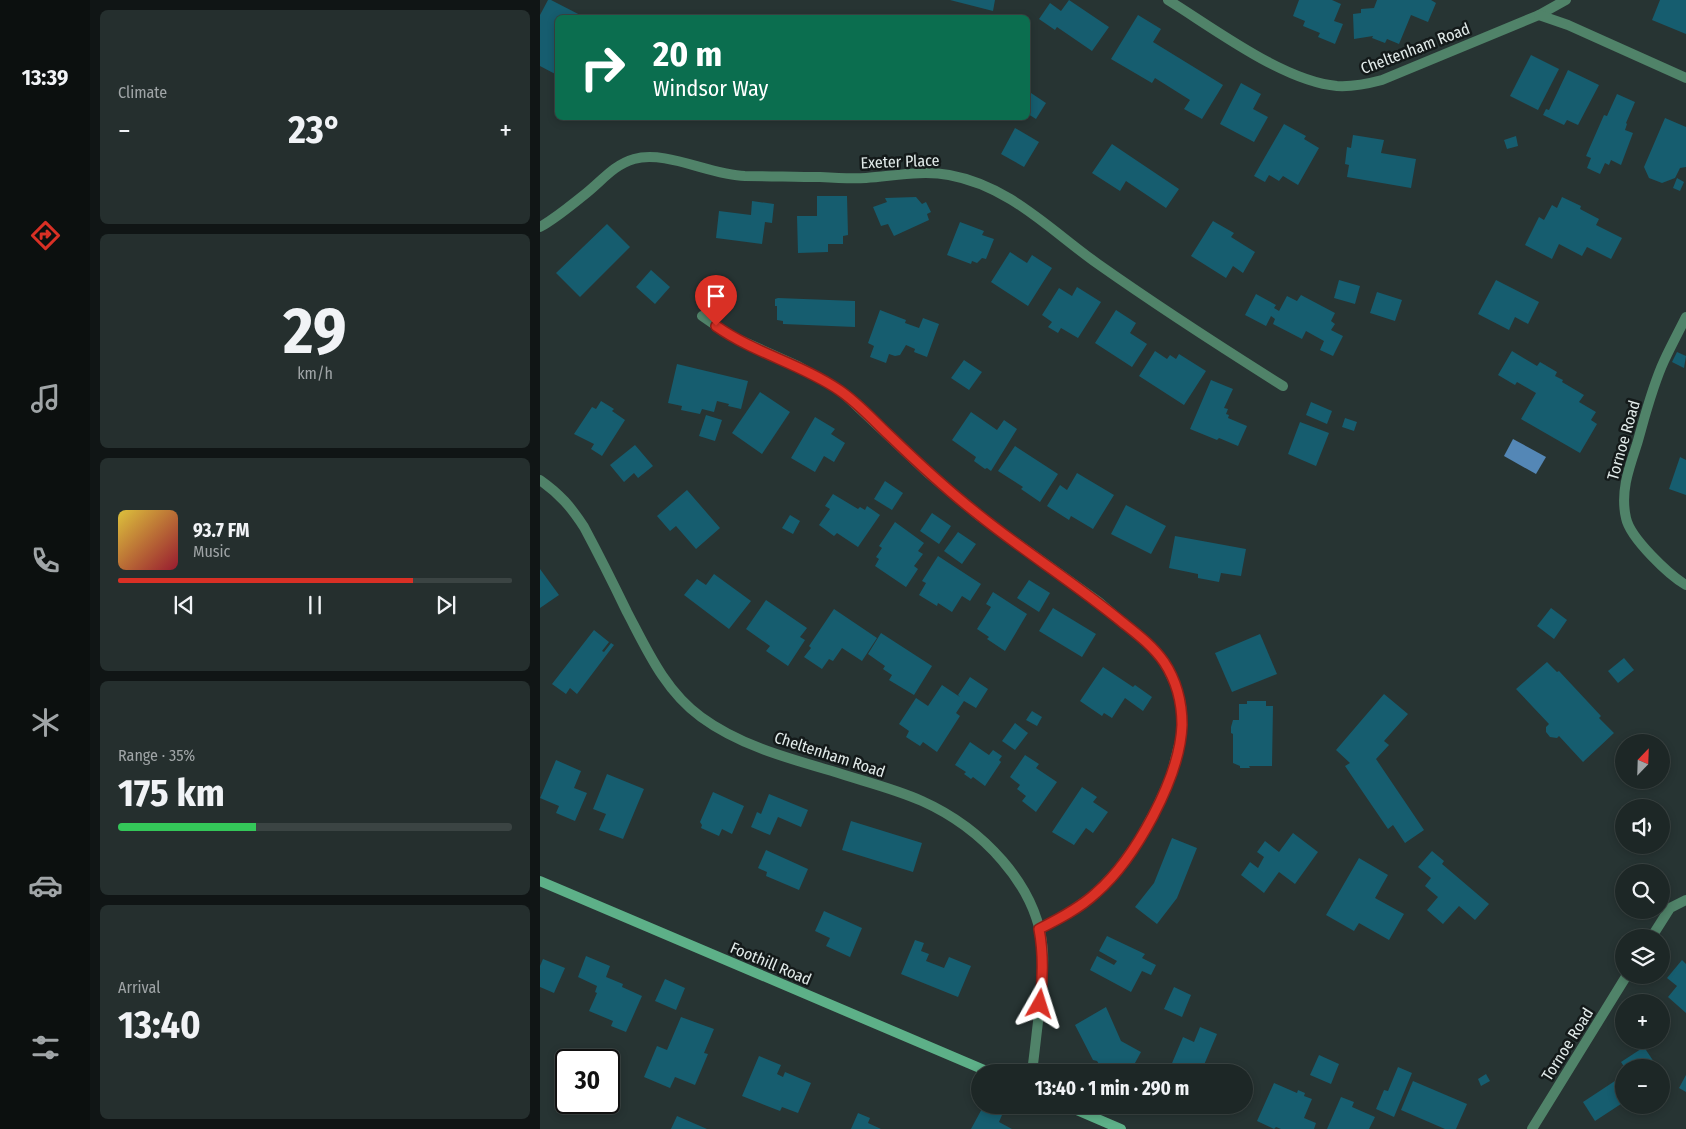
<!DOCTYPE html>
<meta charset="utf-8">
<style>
body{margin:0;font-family:"Fira Sans Condensed",sans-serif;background:#252f2e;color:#f1f3f6;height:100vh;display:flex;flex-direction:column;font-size:19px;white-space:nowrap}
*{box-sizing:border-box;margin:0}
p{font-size:16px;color:#a0a5a7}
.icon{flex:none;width:28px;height:28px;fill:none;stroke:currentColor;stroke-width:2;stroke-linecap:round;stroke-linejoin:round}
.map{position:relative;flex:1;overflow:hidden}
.drawer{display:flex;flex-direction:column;gap:10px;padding:10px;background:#101515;width:450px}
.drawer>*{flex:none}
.top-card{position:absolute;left:15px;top:15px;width:475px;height:105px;border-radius:8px;box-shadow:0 2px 8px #0003,0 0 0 1px #3b4443;background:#0b6e4f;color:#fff;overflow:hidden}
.needle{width:32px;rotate:23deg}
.fabs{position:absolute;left:1075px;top:734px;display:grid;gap:10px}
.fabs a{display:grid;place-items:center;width:55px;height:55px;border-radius:50%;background:#1d2726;box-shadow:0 2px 8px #0003,0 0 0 1px #3b4443;font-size:25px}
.speed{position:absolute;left:15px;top:1049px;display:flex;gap:10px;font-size:25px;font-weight:700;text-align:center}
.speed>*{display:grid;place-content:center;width:65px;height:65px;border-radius:50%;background:#1d2726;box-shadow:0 2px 8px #0003,0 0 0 1px #3b4443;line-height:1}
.speed .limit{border:2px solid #111;border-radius:8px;background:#fff;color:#111}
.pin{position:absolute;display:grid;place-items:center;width:42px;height:42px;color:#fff;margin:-51px -21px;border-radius:50% 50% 50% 0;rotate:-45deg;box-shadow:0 0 5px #0007}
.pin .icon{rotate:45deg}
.me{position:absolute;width:55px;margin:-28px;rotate:6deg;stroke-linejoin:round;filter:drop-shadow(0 0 4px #0008)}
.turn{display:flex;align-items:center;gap:18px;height:105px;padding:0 15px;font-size:22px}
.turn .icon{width:65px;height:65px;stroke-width:2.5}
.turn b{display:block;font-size:35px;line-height:42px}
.big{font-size:38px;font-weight:700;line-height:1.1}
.drawer .card{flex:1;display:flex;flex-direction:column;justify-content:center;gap:8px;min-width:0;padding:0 18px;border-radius:8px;background:#252f2e}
.drawer .dial{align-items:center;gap:0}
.dial b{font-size:65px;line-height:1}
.song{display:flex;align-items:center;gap:15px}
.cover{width:60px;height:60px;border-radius:8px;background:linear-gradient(135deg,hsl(50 70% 55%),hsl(350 70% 35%))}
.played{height:5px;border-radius:2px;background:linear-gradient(90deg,#d93025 75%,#3b4443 75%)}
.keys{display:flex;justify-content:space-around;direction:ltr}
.heat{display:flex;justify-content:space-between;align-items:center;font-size:28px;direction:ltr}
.charge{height:8px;border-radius:4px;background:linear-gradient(90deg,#34c759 35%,#3b4443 0)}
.trip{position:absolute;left:431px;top:1064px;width:282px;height:50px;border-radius:25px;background:#1d2726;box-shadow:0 2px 8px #0003,0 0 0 1px #3b4443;font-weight:700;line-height:50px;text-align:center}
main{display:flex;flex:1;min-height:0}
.tab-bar{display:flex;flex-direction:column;width:90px;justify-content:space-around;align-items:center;background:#0c100f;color:#a0a5a7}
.tab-bar .icon{width:35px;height:35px}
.tab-bar .selected{color:#d93025}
.tab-bar b{font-size:22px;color:#f1f3f6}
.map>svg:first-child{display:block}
</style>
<main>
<nav class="tab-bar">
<b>13:39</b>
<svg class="icon selected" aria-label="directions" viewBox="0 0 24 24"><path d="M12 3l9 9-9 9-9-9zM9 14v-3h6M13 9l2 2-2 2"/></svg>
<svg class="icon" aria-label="music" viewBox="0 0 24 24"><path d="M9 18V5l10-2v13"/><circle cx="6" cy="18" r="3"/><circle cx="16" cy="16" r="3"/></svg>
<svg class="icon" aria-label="phone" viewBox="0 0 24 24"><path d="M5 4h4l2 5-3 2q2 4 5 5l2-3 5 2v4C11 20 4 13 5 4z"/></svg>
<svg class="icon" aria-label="climate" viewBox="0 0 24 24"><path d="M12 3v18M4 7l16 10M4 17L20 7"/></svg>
<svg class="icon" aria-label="car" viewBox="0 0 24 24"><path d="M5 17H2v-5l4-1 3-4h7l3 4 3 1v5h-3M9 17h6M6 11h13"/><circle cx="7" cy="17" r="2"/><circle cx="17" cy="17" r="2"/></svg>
<svg class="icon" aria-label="filters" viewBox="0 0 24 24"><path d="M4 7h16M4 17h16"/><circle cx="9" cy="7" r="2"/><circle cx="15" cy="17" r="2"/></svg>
</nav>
<section class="drawer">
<div class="card"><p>Climate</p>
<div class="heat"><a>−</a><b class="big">23°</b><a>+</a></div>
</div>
<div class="card dial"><b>29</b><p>km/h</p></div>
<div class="card">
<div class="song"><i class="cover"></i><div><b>93.7 FM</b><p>Music</p></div></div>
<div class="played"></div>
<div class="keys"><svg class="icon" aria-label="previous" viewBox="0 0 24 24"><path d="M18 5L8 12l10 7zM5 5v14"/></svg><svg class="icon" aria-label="pause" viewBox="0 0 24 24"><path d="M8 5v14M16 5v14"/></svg><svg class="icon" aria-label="next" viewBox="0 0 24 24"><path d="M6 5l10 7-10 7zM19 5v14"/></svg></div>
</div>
<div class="card"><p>Range · 35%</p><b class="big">175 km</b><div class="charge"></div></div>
<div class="card"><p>Arrival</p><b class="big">13:40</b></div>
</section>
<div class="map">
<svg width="1146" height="1129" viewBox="0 0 1146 1129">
<rect width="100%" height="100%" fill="#273433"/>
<polygon fill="#5487b6" points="973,439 1006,457 996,474 964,456"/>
<g fill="#165d6f">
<polygon points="8,0 11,0 46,18 18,18 17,75 0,66 0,15"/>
<polygon points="410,0 455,0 453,11"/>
<polygon points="529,0 569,27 552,51 517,27 515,30 499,19 510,3 521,11"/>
<polygon points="759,0 792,0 801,4 794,21 803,24 795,44 778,37 780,33 763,26 765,21 753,16"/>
<polygon points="837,0 891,0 896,3 888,22 871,15 859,44 847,39 845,43 832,38 833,36 814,39 813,14 821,13 821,9 834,8"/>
<polygon points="1120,0 1146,0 1146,34 1112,20"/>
<polygon points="598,15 621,29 613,42 683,85 662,119 644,109 650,100 615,78 612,83 571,59"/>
<polygon points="991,55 1019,69 998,110 970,96"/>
<polygon points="1028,70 1059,85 1038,125 1027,120 1024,125 1003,115 1006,109 1009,110"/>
<polygon points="701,83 721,94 713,109 728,117 714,142 680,124"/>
<polygon points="488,91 506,103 496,119 488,114"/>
<polygon points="1077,94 1095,102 1086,123 1087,124 1085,130 1093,133 1081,165 1071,160 1069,165 1065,163 1060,174 1047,168 1051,158 1046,156 1064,115 1067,116"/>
<polygon points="1125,118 1146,127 1146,167 1140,168 1135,178 1122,183 1109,178 1104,167"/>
<polygon points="744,124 766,136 764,139 779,148 758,185 743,176 739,181 729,175 725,182 714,176"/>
<polygon points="475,128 499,142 484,167 461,154"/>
<polygon points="813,135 844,140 841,153 876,159 871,188 807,177 809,165 805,164 807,147 811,148"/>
<polygon points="976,136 978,146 967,149 964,140"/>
<polygon points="572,144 639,189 626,208 586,181 580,191 552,173"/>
<polygon points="1137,178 1144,182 1140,191 1133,188"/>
<polygon points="277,196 307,196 308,235 303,236 303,244 288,244 288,252 258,253 257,216 277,216"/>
<polygon points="376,197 382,204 386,202 391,212 387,214 389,220 354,236 348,224 341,226 333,207 347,202 345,198"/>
<polygon points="1022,197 1041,206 1040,209 1059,219 1056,225 1082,238 1071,259 1047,247 1042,256 1019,244 1012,259 985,245 999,217 1004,220 1012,205 1017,208"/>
<polygon points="212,201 234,204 232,223 225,222 222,244 176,238 179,211 211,215"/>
<polygon points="673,221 694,233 691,237 715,252 703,273 693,266 686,278 651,256"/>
<polygon points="420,222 444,231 442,235 454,239 446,259 442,258 437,263 432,261 431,264 407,255"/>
<polygon points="67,224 90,247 40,297 16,273"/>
<polygon points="470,252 487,263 492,255 512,268 488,306 451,282"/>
<polygon points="111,270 130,287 115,304 96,287"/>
<polygon points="799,280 820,286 815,304 794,298"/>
<polygon points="956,280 999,302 988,324 975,317 969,330 938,314"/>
<polygon points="537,287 561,302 538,338 521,328 518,333 508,327 512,322 502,315 519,288 532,296"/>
<polygon points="837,292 862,300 855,321 830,313"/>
<polygon points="716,294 736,305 734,308 739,311 747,296 757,301 761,295 795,313 791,321 795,324 791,330 803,336 793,356 780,350 784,341 766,331 762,339 733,324 735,319 731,316 726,326 705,315"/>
<polygon points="238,298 315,301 315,327 243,324 243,321 237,320 237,306 235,306 235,299"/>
<polygon points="340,310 366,320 365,323 379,328 383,318 399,324 387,357 374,352 375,349 366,345 360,355 355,356 349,354 346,363 330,357 334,346 328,343"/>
<polygon points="576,310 596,323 590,333 607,344 592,367 555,343"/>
<polygon points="615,351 627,359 630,355 636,359 639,354 666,371 644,405 599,376"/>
<polygon points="972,351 997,366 1000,362 1017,372 1015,376 1023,380 1022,382 1044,395 1039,402 1056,412 1051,420 1057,424 1040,453 981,419 996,393 977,382 975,385 958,375"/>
<polygon points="1137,352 1146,356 1144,368 1132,362"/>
<polygon points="424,360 442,372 429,390 411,378"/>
<polygon points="137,364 208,381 201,409 188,406 189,404 177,401 174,412 162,409 160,414 141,410 142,406 128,403"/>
<polygon points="671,380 693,389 684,408 688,409 686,414 689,415 688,418 707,426 698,446 679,438 677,440 650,429"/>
<polygon points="220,392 250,412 222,454 192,433"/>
<polygon points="61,401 74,409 72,411 85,420 62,456 51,449 54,444 34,434 52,407 56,409"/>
<polygon points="771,402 792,411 787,424 766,415"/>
<polygon points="431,412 457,430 464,420 477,429 451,471 447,468 445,469 434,461 436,457 412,440"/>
<polygon points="166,415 182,420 175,441 159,436"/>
<polygon points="275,417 295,429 291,434 305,443 294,462 284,456 275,472 251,458"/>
<polygon points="805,418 817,422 814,431 802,427"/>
<polygon points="760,422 789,433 776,466 748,454"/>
<polygon points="95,445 113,466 98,478 94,473 84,482 70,465"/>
<polygon points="475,446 518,474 500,502 481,489 483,487 458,471"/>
<polygon points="1140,457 1146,460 1146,495 1129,489"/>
<polygon points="537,473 574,495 553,529 531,516 529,520 507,506 520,485 527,490"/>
<polygon points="345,481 363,493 352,510 334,499"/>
<polygon points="147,490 180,528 156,549 136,526 130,531 117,516"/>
<polygon points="293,494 318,509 320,507 325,510 327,506 340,515 318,547 297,533 294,536 279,525 290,509 285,506"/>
<polygon points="586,505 626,526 611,554 571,534"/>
<polygon points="392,513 411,526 399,544 380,531"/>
<polygon points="250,515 260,521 253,534 242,528"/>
<polygon points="355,522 384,543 378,551 383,554 374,566 378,569 366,587 335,566 339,559 336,557 342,548 339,546"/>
<polygon points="418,532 436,544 422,564 404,551"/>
<polygon points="635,536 706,549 701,576 681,573 679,582 658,578 658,574 629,568"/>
<polygon points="398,556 441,584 430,601 422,596 412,612 398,603 397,606 379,595 386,583 382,581"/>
<polygon points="0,569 19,595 0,608"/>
<polygon points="174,574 211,601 189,629 144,595 157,579 166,585"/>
<polygon points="489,580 510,593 499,612 477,598"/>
<polygon points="453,592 487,614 465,651 447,639 449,637 437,629 451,607 446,604"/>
<polygon points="226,600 267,628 260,637 265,640 248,666 226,651 230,646 206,629"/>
<polygon points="513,608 556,634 542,657 499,631"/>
<polygon points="1011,608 1027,620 1014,639 997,626"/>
<polygon points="294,609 337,638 322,661 302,648 293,661 289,659 282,669 264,657 271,648 269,646"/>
<polygon points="54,630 69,642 62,651 64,652 71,643 74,645 37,694 30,688 26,694 12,684"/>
<polygon points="341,633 392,666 374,695 349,680 352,675 343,669 345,666 328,654"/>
<polygon points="720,634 737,674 692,692 675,653"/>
<polygon points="1084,658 1094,670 1078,683 1068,671"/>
<polygon points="1007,662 1017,672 1019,671 1061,716 1059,718 1074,733 1043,762 1019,736 1017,738 1010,737 1006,732 1006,727 1009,724 976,689"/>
<polygon points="563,667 593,687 595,685 612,697 603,711 585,698 572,718 564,713 562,716 540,701"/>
<polygon points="430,677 448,689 436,708 424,701 416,713 420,716 397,752 383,742 380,746 366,737 369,731 359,724 376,698 388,706 402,685 420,697 418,695"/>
<polygon points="844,694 868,714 844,741 849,745 836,759 884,830 865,843 853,825 848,829 805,766 810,763 796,750"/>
<polygon points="707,701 726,701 726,706 733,706 732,766 709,766 710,768 700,768 700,766 693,763 693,734 691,733 691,727 693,720 699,720 699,704 707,704"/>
<polygon points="492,711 502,717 497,726 486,720"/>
<polygon points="475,723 488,733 475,750 462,741"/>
<polygon points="430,742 449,755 453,750 462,756 459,760 461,762 445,786 433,777 431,779 424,774 426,772 415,765"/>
<polygon points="485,755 499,764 496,768 517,782 496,812 482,801 486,796 477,789 480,785 470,777"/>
<polygon points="16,760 41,771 34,788 47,793 35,821 16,813 19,806 0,798"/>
<polygon points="67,774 104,789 83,839 59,830 66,814 53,809"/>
<polygon points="542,787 557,797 553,802 568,812 553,833 546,828 534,845 512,832"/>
<polygon points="173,792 204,806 192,834 182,829 179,836 161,828 162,825 160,822"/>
<polygon points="229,794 268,810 261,827 238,817 230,835 211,827 217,812 221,814"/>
<polygon points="311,821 382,843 373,872 302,850"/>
<polygon points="753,833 778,852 755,884 739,872 724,893 701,875 710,862 718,868 724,857 717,852 725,841 739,852"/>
<polygon points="632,838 657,848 637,898 617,924 595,907 614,883"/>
<polygon points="226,850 268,869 259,890 226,876 227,872 218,868"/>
<polygon points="892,851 904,861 902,864 949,904 935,920 919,906 903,924 887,910 898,897 885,886 891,878 878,867"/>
<polygon points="819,858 848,875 835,898 864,914 849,940 819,923 814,931 786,915"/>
<polygon points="284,911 322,928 310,957 286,946 290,938 275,931"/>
<polygon points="567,936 605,954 602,958 616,965 611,975 602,971 591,992 550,970 557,956 574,965 577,961 559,951"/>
<polygon points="375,940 384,943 381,951 389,954 386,961 404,968 409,957 431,966 418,997 361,974"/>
<polygon points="46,956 70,966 66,977 83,984 82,987 102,996 86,1032 71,1026 73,1021 49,1011 57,993 55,992 57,986 38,977"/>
<polygon points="3,959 25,968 14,993 0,987 0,966"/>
<polygon points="1142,960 1146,964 1146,1013 1128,997 1137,986 1127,978"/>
<polygon points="125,979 145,988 136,1010 115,1001"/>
<polygon points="634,987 651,995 642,1017 624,1009"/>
<polygon points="566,1007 581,1041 601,1052 590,1072 575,1072 561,1067 557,1061 553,1060 535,1025"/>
<polygon points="141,1017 174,1029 164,1053 168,1054 155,1085 135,1077 130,1088 104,1077 117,1046 127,1050"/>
<polygon points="660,1027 677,1034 661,1072 640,1072 630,1068 643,1037 654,1042"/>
<polygon points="1104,1047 1118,1068 1085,1068 1081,1062"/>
<polygon points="779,1055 799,1064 791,1084 770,1075"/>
<polygon points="219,1056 241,1065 237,1074 243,1077 245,1072 271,1083 258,1113 242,1107 240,1111 202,1096"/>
<polygon points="858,1067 872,1073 854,1117 836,1109 844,1090 848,1091"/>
<polygon points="946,1074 950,1081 941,1086 938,1079"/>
<polygon points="1084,1075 1084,1102 1055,1121 1043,1102"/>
<polygon points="1146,1075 1146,1092 1139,1088"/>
<polygon points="873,1081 927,1104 916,1129 905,1129 861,1110"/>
<polygon points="734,1083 757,1093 758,1090 765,1093 764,1096 772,1099 764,1118 776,1123 774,1129 741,1129 736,1127 734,1129 717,1121"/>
<polygon points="801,1097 814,1102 812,1107 835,1117 829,1129 787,1129"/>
<polygon points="444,1105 462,1115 459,1122 472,1129 431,1129"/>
<polygon points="318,1113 330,1118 328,1123 341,1129 311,1129"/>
<polygon points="137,1116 167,1129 131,1129"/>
</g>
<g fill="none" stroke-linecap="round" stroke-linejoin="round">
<g stroke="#508369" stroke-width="10">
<path d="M 628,0 C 675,29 743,81 797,86 C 813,87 827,84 842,80 L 999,15 L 1026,0"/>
<polyline points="999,15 1028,25 1146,78"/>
<path d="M 0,227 C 16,218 30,206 44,195 C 61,182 73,165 94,159 C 126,150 170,175 205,176 C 230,176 255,177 280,177 C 295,178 311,179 326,178 C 354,176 382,170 409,175 C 470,186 510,230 558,264 C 619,307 681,347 743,386"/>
<polyline points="162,316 191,336 258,366 300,390 389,474 439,516 559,602 614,649 625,663 637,689 641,704 642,725 640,741 631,776 616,809 598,842 577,871 555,894 524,916 499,929"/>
<path d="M 1146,317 C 1139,331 1131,346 1124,361 C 1112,387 1105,416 1097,444 C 1089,468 1080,492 1086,518 C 1090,538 1129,575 1146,585"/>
<path d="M 0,480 C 20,494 31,507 44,527 C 59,555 73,583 87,612 C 107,650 125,691 161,717 C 199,745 247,758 292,771 C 322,781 353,788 382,801 C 440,827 498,884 503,951 C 504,969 502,987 500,1006 C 497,1028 495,1050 492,1072"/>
<polyline points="1111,938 1130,908 1146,900"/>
<polyline points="992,1129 1087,975"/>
</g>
<g stroke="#5db088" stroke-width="10">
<polyline points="0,881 449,1072"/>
<polyline points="525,1105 581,1129"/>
</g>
</g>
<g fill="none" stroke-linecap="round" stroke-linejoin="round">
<g stroke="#8d1f18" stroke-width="12">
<path id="route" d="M 176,326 C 214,353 261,364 299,390 C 317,402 333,420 349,435 C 378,463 407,490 439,515 C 485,552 536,584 582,622 C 597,634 613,646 624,662 C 636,680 642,703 642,725 C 640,778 595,859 556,893 C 540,908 519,919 499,929 C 504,955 503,978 500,1004"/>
</g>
<use href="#route" stroke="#d93025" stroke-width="9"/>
</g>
<g text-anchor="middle" stroke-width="5" stroke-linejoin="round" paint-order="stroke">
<g font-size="16" fill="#e2ebea" stroke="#141a1a">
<text transform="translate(875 48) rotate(-21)" y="6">Cheltenham Road</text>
<text transform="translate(360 161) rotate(-2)" y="6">Exeter Place</text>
<text transform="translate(1083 440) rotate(-74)" y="6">Tornoe Road</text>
<text transform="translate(290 754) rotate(18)" y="6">Cheltenham Road</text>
<text transform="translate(231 963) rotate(23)" y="6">Foothill Road</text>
<text transform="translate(1027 1044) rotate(-58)" y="6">Tornoe Road</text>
</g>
</g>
</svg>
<div class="fabs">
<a><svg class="needle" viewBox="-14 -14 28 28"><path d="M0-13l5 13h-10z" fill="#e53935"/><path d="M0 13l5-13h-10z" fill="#a0a5a7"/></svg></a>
<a><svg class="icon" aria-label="sound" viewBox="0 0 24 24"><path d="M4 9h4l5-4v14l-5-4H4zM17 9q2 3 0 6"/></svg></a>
<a><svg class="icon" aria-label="search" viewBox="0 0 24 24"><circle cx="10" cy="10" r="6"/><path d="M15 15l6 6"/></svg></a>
<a><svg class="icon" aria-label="layers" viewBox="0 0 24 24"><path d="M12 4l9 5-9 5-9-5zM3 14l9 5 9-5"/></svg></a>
<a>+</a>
<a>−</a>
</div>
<div class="speed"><div class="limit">30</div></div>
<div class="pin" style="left:176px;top:326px;background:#d93025"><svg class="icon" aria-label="arrive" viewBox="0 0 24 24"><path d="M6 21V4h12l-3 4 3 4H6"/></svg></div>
<svg class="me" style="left:500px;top:1004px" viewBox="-20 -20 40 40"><path d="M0-17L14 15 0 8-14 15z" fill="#d93025" stroke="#fff" stroke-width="4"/></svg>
<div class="trip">13:40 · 1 min · 290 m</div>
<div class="top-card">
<div class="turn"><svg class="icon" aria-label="right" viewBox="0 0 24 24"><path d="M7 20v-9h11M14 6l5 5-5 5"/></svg><div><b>20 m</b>Windsor Way</div></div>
</div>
</div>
</main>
